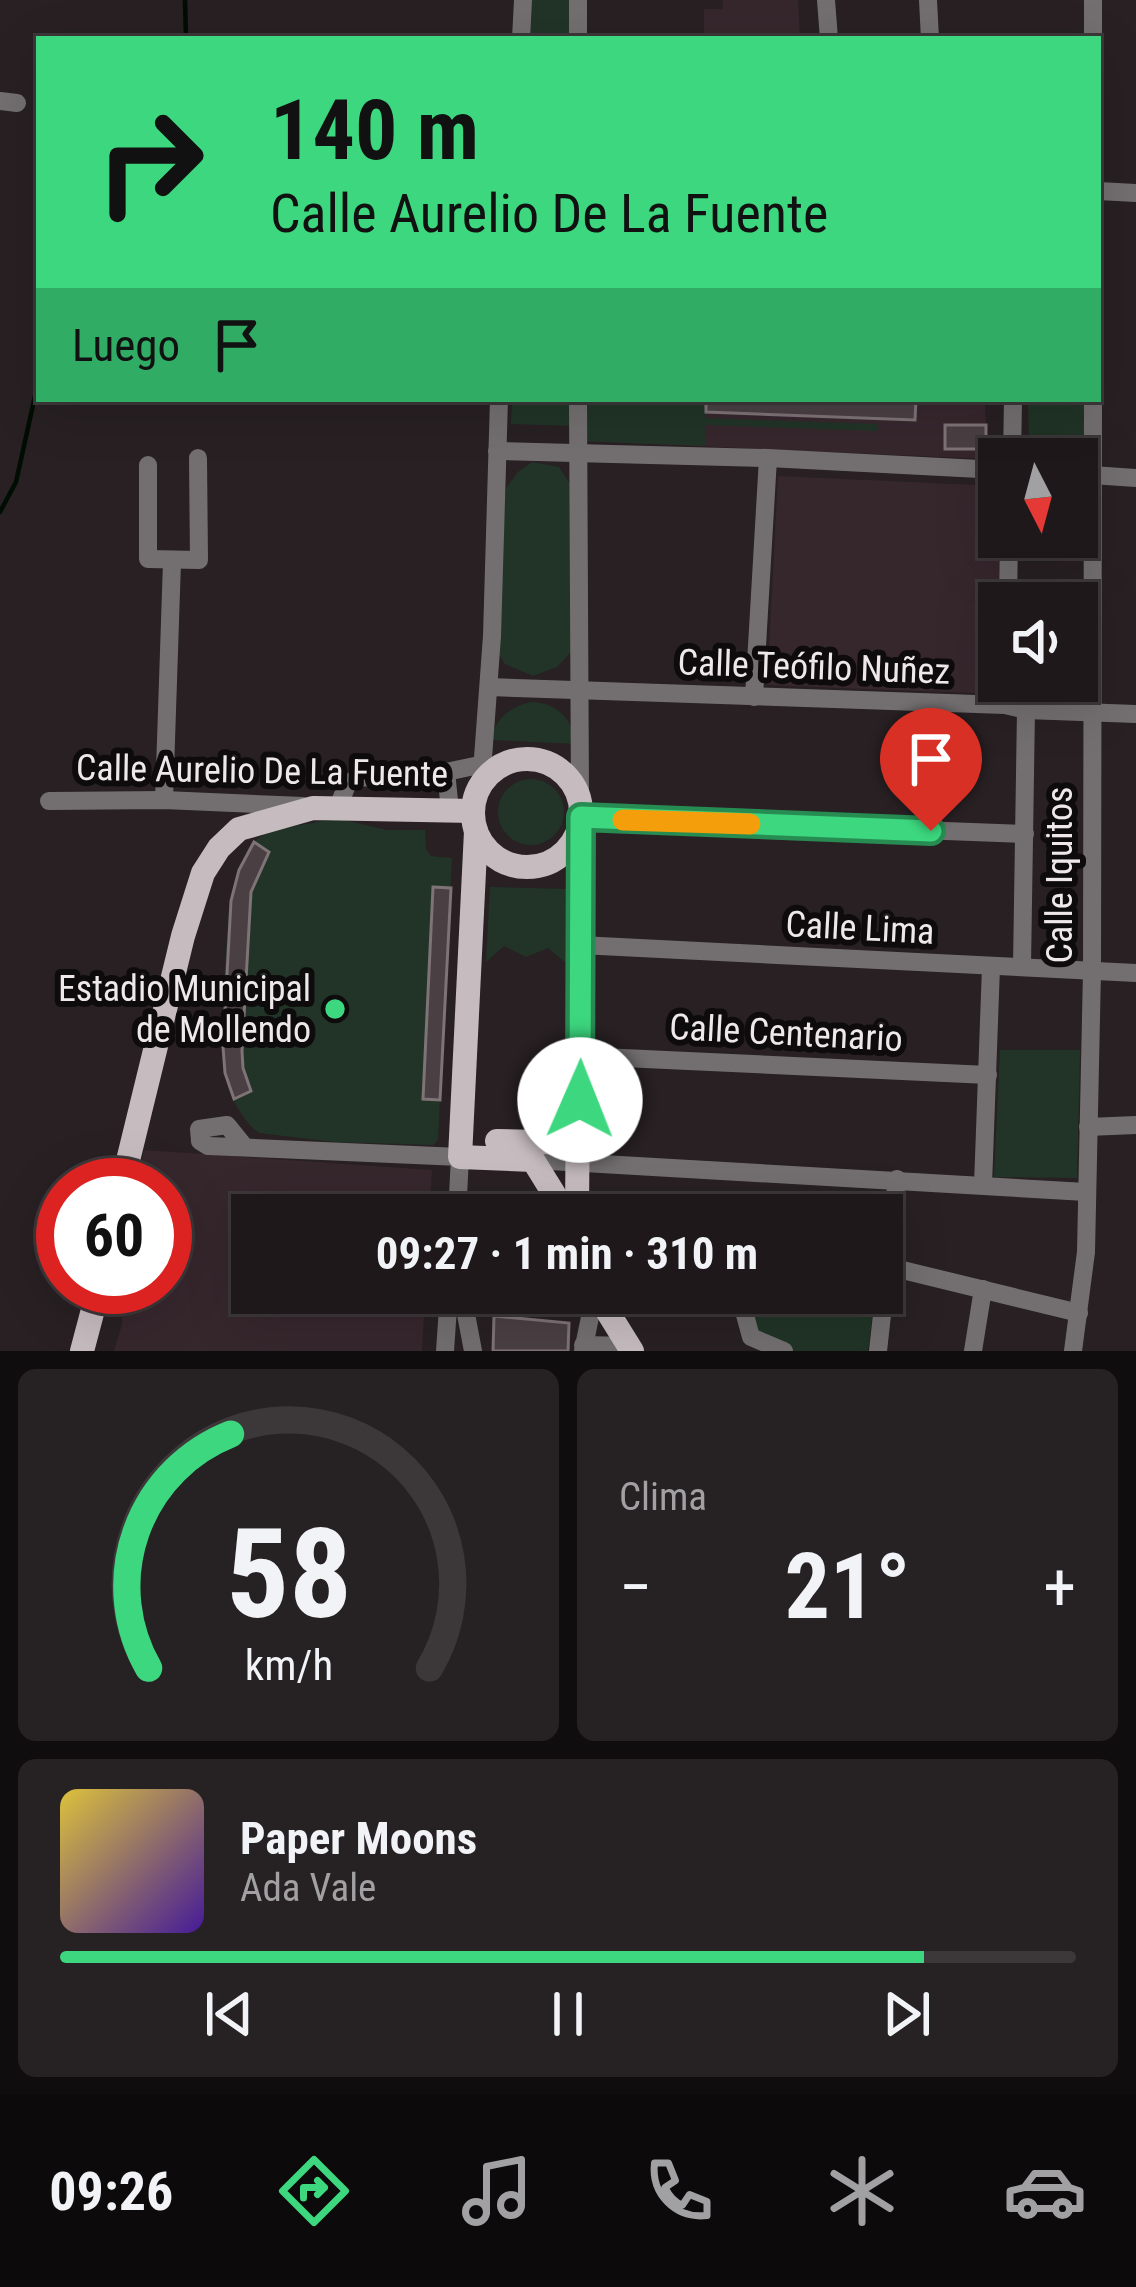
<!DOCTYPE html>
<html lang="es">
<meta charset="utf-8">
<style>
body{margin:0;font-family:"Roboto Condensed",sans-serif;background:#262123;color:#f1f3f6;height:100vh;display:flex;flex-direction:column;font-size:45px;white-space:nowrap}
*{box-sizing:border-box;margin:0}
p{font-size:39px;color:#a1a0a2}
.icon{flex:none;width:66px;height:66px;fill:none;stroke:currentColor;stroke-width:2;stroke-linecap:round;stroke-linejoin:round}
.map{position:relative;height:1351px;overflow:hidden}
.details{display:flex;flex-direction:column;gap:18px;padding:18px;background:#100d0e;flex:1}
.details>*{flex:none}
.guide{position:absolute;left:36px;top:36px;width:1065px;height:366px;border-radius:0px;box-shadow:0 12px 48px #0002,0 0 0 3px #3c3739;background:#3cd77e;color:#111;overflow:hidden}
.needle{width:78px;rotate:174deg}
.controls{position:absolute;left:978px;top:438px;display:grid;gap:24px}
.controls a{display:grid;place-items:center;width:120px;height:120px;border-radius:0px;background:#1e181a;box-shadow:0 12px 48px #0002,0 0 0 3px #3c3739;font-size:60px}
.speed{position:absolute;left:36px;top:1158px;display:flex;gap:24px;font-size:60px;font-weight:700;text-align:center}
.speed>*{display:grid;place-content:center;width:156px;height:156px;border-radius:50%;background:#1e181a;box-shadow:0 12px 48px #0002,0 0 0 3px #3c3739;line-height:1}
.speed .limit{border:18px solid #d22;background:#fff;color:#111}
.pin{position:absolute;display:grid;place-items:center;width:102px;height:102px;color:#fff;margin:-123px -51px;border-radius:50% 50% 50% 0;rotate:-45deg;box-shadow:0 0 12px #0007}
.pin .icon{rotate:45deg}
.me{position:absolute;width:132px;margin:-66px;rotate:1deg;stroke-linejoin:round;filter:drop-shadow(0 0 9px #0008)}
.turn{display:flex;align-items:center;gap:42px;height:252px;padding:0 36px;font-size:54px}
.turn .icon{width:156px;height:156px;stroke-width:2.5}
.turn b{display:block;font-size:84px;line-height:102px}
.then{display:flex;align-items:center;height:114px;padding:0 36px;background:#0003;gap:24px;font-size:45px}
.big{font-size:90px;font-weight:700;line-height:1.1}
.details .card{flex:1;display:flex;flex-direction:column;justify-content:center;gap:18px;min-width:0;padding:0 42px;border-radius:18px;background:#262123}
.details .dial{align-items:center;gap:0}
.dial svg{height:312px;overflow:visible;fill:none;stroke:#3c3739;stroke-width:7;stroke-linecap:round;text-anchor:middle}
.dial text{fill:#f1f3f6;stroke:none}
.song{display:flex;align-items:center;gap:36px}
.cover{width:144px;height:144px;border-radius:18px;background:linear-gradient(135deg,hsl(50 70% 55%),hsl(260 70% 35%))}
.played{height:12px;border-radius:6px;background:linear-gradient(90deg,#3cd77e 85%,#3c3739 85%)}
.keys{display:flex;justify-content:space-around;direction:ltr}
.heat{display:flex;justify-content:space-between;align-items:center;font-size:66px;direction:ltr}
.details .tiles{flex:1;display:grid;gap:18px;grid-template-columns:1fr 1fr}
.card:last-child{grid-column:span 2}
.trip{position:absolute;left:231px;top:1194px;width:672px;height:120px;border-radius:0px;background:#1e181a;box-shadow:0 12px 48px #0002,0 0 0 3px #3c3739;font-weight:700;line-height:120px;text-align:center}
.tabs{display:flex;height:192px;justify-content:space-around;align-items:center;background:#0c0a0a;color:#a1a0a2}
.tabs .icon{width:84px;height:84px}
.tabs .active{color:#3cd77e}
.tabs b{font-size:54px;color:#f1f3f6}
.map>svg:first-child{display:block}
</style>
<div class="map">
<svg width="1136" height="1351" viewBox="0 0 1136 1351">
<rect width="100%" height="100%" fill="#282023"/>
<g fill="#36272d">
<polygon points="723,0 798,0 800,39 704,39 704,9 722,9"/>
<polygon points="581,399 985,399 987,459 581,441"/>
<polygon points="778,476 999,486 999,537 1002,537 997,694 767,685"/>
<polygon points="144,1150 432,1170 429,1215 252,1215 252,1293 425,1293 422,1351 114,1351 122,1324 122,1287 165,1287 165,1185 137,1185"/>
</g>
<g fill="#213427">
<polygon points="530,0 571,0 570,39 529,39"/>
<polygon points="512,399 574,399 575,426 511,424"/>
<polygon points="582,399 707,399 706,418 877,424 877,431 706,425 705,446 581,441"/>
<polygon points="1028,399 1084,399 1084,449 1029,450"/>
<polygon points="532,462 559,467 574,490 574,649 557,667 533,676 505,664 494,647 506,488 518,472"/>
<path d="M 530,702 C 556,702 573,718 575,744 L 492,740 C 494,718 510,708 530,702 Z"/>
<circle cx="531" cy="812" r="33"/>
<path d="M 326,820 L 344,820 L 387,830 L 425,830 L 426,849 L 431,856 L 452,858 L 438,1140 L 433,1145 L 334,1142 L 259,1133 C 243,1122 230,1097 226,1078 C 219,1048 226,914 234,883 C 238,870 245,851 255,841 C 271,826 305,826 326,820 Z"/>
<polygon points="490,887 569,889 568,965 548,948 526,957 504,946 486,962"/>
<polygon points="1000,1050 1080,1050 1077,1178 994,1177"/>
<polygon points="744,1293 875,1293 868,1351 784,1351 751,1336"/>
</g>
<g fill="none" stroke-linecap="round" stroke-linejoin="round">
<g stroke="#000d02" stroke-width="4.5">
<polyline points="185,0 186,39"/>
<polyline points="0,512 16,482 39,378"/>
</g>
</g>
<g fill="#4a4044" stroke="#7e7377" stroke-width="3">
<polygon points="706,399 916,399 915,420 706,412"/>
<rect x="945" y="425" width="41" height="24"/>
<polygon points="254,842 269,852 251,892 242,1051 243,1068 251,1091 234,1099 225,1073 223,1047 231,901 239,870"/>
<polygon points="433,887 451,888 440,1100 423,1099"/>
<polygon points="494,1316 569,1323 568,1351 493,1351"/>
</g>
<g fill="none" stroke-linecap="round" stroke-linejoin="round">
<g stroke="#736f70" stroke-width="18">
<polyline points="826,0 829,39"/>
<polyline points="928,0 930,39"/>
<polyline points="521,39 523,0"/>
<polyline points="578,39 578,0"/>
<polyline points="1093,39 1093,0"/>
<polyline points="0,101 17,103"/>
<polyline points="1098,191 1136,193"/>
<polyline points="578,399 580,799"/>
<polyline points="497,451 768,458 999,470"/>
<polyline points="1012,459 1013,399"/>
<polyline points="148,465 148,559 199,560 198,458"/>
<polyline points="1077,474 1136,478"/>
<polyline points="1008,603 1009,537"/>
<polyline points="489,687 1005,705 1026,710 1136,714"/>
<polyline points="754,697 768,458"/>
<polyline points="446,772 450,810"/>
<polyline points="481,785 492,636 499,399"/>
<polyline points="164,800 172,562"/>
<polyline points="49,801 164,800 303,806"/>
<polyline points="338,807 347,785 356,778 446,772 484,764"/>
<polyline points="581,817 1025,834"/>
<polyline points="580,945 1136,973"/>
<polyline points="1022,966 1026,710"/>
<polyline points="580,1056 988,1075"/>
<polyline points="1088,1127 1136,1125"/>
<polyline points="244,1146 227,1125 199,1129 200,1141 208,1146 460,1157 457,1215"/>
<polyline points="533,1160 1086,1192"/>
<polyline points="983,1185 991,967"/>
<polyline points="882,1265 1079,1313"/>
<polyline points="462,1293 473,1351"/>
<polyline points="739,1293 751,1337 784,1351"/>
<polyline points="583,1345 629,1346"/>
<polyline points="445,1351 449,1293"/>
<polyline points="583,1351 595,1293"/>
<polyline points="878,1351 897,1179"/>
<polyline points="973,1351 983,1289"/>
<polyline points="1073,1351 1086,1252 1092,971 1093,399"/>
</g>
<g stroke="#c6bcc0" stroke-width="24">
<circle cx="527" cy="813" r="54"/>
<polyline points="476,831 460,1157 533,1160 554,1194 561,1215"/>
<polyline points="497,1141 579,1143"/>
<polyline points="122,1185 183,936 203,873 219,848 239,829 313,808 473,811"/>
<polyline points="577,1215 580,829"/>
<polyline points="596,1293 632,1351"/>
<polyline points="82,1351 99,1287"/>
</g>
</g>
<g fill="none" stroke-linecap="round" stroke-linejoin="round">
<g stroke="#278c52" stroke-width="30">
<polyline id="route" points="580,1100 581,817 931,831"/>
</g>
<use href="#route" stroke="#3cd77e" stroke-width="21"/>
<polyline stroke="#f59e0b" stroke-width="21" points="623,820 750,824"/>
</g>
<circle fill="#3cd77e" stroke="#0e0b0c" stroke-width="4.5" cx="335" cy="1009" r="12"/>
<g text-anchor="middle" stroke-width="12" stroke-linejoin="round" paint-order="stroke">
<g font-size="36" fill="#eee8ea" stroke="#0e0b0c">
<text transform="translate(814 666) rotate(2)" y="13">Calle Teófilo Nuñez</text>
<text transform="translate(262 770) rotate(1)" y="13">Calle Aurelio De La Fuente</text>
<text transform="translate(1059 875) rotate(-90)" y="13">Calle Iquitos</text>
<text transform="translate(860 927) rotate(3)" y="13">Calle Lima</text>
<text transform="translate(786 1032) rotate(3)" y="13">Calle Centenario</text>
</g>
<g font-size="36" fill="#eee8ea" stroke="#0e0b0c" text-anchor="end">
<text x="311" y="1001">Estadio Municipal<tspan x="311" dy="41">de Mollendo</tspan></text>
</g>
</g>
</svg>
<div class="controls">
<a><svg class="needle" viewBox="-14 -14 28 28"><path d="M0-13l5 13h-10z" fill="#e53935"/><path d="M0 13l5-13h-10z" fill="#a1a0a2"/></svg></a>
<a><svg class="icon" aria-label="sound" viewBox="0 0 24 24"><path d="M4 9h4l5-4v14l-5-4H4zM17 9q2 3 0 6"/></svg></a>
</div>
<div class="speed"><div class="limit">60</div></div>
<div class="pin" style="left:931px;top:831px;background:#d93025"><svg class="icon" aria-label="arrive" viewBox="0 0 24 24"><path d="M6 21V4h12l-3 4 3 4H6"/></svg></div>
<svg class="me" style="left:580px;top:1100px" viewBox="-20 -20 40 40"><circle r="19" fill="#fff"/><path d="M0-13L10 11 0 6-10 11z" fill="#3cd77e"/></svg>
<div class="trip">09:27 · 1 min · 310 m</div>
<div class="guide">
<div class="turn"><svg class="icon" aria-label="right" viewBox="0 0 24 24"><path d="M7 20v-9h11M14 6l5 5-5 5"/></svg><div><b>140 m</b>Calle Aurelio De La Fuente</div></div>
<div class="then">Luego<svg class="icon" aria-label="arrive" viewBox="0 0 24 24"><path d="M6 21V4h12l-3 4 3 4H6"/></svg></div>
</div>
</div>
<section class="details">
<div class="tiles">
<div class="card dial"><svg viewBox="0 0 100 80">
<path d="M14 69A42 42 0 1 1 86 69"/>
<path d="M14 69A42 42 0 0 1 35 9" stroke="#3cd77e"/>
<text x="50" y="56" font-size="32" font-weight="700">58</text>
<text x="50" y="72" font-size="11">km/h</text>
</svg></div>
<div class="card"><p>Clima</p>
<div class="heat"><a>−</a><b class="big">21°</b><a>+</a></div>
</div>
<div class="card">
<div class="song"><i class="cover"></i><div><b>Paper Moons</b><p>Ada Vale</p></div></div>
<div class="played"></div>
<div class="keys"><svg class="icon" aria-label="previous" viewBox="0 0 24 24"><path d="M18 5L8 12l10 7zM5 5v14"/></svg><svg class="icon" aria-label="pause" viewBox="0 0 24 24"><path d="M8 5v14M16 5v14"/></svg><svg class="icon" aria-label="next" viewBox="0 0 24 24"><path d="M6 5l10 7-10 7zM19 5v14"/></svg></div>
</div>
</div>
</section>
<nav class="tabs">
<b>09:26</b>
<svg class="icon active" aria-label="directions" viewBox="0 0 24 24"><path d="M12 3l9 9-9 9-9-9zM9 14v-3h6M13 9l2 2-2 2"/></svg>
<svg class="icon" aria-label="music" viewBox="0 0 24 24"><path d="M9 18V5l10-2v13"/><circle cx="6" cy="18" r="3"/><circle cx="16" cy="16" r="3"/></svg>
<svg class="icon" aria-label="phone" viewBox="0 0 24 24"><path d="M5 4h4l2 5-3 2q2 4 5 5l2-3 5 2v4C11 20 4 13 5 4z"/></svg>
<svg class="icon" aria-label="climate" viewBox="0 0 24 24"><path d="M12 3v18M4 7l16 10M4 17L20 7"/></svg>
<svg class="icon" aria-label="car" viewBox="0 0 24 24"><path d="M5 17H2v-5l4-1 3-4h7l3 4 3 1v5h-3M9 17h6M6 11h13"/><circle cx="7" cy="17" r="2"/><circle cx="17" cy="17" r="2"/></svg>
</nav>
